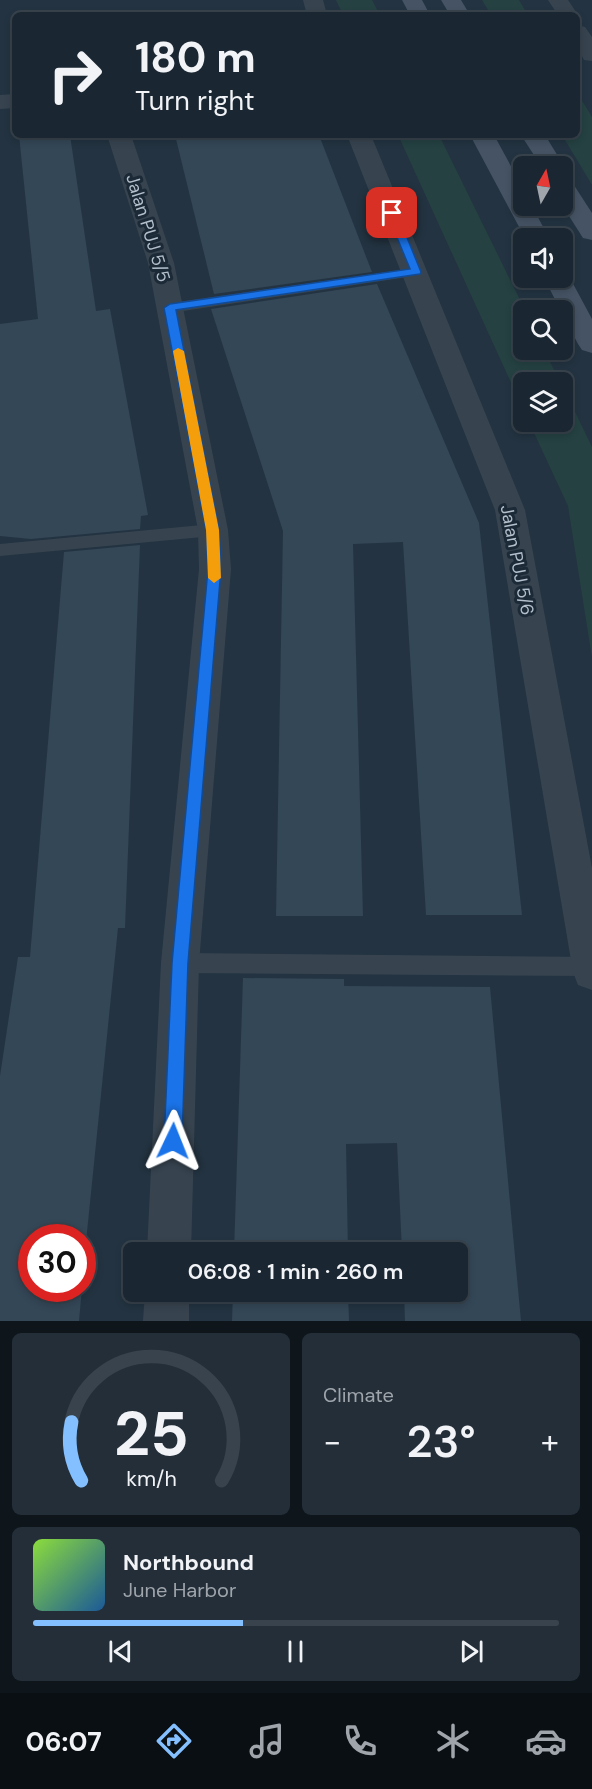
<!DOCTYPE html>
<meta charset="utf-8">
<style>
body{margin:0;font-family:"DM Sans",sans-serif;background:#232e39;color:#f1f3f6;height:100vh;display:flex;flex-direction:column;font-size:22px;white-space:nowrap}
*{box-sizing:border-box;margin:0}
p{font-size:20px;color:#9fa5ab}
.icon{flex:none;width:33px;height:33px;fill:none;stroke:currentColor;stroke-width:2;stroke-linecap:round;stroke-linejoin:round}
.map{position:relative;height:1321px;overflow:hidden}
.panel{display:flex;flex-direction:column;gap:12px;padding:12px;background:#0e151b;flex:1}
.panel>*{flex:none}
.top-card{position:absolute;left:12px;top:12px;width:568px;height:126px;border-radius:9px;box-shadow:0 3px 9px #0003,0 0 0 2px #38434d;background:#1a2631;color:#f1f3f6;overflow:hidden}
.needle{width:39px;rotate:9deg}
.fabs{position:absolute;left:513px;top:156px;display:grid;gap:12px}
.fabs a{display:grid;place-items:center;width:60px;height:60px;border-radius:9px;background:#1a2631;box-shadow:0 3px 9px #0003,0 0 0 2px #38434d;font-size:30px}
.speed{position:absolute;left:18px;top:1224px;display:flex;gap:12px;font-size:30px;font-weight:700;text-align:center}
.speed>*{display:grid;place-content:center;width:78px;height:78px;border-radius:50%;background:#1a2631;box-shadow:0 3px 9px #0003,0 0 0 2px #38434d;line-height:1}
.speed .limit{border:9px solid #d22;background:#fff;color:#111}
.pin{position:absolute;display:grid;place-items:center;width:51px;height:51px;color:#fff;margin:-26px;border-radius:12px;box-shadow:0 3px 9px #0006}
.me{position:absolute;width:66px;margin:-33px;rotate:2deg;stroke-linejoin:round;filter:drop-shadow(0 0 4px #0008)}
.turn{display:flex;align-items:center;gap:21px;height:126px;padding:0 24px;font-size:27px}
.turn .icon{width:78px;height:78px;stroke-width:2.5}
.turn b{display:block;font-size:42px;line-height:51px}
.big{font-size:45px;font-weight:600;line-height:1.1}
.panel .tile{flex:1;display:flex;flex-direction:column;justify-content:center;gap:9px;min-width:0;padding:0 21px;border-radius:9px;background:#232e39}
.panel .dial{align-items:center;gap:0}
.dial svg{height:156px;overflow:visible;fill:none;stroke:#38434d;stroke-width:7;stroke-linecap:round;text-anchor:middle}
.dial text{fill:#f1f3f6;stroke:none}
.song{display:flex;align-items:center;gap:18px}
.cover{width:72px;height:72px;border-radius:9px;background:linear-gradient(135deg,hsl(90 70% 55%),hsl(210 70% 35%))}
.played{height:6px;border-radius:3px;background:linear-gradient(90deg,#84c0ff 40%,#38434d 40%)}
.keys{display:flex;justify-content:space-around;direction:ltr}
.heat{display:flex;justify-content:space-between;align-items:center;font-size:33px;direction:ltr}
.panel .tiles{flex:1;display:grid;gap:12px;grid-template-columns:1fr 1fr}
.tile:last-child{grid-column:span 2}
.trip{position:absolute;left:123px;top:1242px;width:345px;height:60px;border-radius:9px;background:#1a2631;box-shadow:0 3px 9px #0003,0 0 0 2px #38434d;font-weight:600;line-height:60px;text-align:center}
.tabs{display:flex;height:96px;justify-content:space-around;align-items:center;background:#0a0f14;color:#9fa5ab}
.tabs .icon{width:42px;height:42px}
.tabs .selected{color:#84c0ff}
.tabs b{font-size:27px;color:#f1f3f6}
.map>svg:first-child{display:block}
</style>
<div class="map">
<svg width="592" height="1321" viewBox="0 0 592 1321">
<rect width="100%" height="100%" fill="#233341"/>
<g fill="#254142">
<polygon points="336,0 372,0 380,15 343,15"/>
<polygon points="482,0 519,0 528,15 491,15"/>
<polygon points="578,94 592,117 592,185 562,135 578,135"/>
<polygon points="398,135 439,135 525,310 524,350 544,350 560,382 524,382 523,409"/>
<polygon points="563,387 592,447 592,658 568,506 529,422 562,422"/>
</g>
<g fill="#344757">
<polygon points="19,135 70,135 96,311 110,309 148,515 141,516 140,529 31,539 0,536 0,324 38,319"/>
<polygon points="175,135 319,135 372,272 214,294"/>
<polygon points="377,284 479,523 522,915 426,915 403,542 353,544 363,916 276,916 283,531 211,309"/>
<polygon points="140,545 125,928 118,928 82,1281 82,1238 32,1238 32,1288 82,1288 79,1321 0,1321 0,1076 18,957 30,957 64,552"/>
<polygon points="243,978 344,979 344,986 490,987 521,1321 405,1321 404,1292 458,1292 458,1252 402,1252 397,1143 346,1144 348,1252 234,1252"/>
<polygon points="233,1292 348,1292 349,1321 232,1321"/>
</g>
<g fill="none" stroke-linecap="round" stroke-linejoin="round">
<g fill="#374450" fill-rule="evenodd">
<polygon points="416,268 421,269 421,275 170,313 163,308 170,303"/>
<polygon points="213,524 221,530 213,536 0,556 0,544"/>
<polygon points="180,953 591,957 592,976 180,973 173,970 169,963 173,956"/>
</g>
<g fill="#374450" fill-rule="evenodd">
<polygon points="303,0 323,0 327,15 307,15"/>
<polygon points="548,0 568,0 578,15 558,15"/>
<polygon points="578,25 585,27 592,37 592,61 584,60 578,49"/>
<polygon points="15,94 15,108 0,109 0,95"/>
<polygon points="107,135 131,135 174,263 228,530 231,569 199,963 191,1252 147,1252 161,963 199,569 198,530 148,263"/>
<polygon points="347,135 371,135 525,510 592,868 592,990 578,985 573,972 495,510"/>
<polygon points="145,1292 189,1292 189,1321 143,1321"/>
</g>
<g fill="#455364" fill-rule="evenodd">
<polygon points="402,0 422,0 430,15 410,15"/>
<polygon points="441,0 461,0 470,15 450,15"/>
<polygon points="470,135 494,135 524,190 524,206 532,206 549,238 525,238"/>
<polygon points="521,135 545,135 564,166 562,168 541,166"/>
<polygon points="562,177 570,179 592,213 592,240 583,238 562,205"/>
<polygon points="562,271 570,278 592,319 592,353 582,350 578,344 544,278 562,278"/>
</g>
</g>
<polygon fill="#1a73e8" stroke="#114b97" stroke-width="1.5" points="392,210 397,213 421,272 420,274 176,310 219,530 221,569 188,963 182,1141 179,1147 173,1150 167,1147 164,1141 172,963 208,569 206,530 164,308 170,304 410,269 387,213"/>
<polygon fill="#f59e0b" points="178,348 184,351 219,530 221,578 214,583 208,578 206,530 173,351"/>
<g text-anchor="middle" stroke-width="6" stroke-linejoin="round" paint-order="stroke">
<g font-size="18" fill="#b3bfcb" stroke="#1c2936">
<text transform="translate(148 228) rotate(73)" y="6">Jalan PUJ 5/5</text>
<text transform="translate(517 560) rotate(79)" y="6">Jalan PUJ 5/6</text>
</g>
</g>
</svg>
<div class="fabs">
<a><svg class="needle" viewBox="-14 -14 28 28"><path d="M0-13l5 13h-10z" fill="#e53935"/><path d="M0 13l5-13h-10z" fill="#9fa5ab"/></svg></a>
<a><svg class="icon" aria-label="sound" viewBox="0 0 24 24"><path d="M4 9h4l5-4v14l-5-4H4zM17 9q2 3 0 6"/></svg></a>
<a><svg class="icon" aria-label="search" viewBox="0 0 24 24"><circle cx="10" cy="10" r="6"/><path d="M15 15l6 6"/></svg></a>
<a><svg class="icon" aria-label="layers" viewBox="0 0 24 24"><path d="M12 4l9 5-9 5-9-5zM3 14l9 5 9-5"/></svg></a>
</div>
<div class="speed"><div class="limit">30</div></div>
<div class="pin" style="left:392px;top:213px;background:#d93025"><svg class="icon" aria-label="arrive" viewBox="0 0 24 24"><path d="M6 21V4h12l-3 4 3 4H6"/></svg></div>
<svg class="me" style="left:173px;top:1141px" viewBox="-20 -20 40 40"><path d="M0-17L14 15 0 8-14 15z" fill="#1a73e8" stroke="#fff" stroke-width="4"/></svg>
<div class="trip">06:08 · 1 min · 260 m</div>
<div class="top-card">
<div class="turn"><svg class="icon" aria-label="right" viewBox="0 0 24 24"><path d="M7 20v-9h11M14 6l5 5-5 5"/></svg><div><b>180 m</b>Turn right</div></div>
</div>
</div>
<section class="panel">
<div class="tiles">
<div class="tile dial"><svg viewBox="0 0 100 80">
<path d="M14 69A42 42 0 1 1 86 69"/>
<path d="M14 69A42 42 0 0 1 9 39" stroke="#84c0ff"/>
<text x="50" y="56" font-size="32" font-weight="700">25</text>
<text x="50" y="72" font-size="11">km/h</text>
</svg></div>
<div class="tile"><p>Climate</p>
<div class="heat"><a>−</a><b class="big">23°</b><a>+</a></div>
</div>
<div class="tile">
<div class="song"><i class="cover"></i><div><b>Northbound</b><p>June Harbor</p></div></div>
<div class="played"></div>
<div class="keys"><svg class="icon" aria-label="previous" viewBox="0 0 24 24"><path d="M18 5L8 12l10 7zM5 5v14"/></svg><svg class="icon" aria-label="pause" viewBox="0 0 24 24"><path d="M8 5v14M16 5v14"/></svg><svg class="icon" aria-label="next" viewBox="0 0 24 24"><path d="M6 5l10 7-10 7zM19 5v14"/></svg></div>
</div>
</div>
</section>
<nav class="tabs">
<b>06:07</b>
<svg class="icon selected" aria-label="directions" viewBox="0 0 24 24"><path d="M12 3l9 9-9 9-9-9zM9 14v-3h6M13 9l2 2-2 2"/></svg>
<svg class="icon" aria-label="music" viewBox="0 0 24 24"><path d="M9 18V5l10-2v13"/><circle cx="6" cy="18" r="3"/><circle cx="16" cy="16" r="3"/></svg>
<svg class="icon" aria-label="phone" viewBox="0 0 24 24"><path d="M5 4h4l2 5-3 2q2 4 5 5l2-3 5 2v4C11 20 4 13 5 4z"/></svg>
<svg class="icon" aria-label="climate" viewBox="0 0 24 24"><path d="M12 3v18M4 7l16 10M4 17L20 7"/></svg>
<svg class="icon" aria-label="car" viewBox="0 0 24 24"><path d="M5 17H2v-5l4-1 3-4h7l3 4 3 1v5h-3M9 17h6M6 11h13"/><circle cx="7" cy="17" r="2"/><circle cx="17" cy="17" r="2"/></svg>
</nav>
